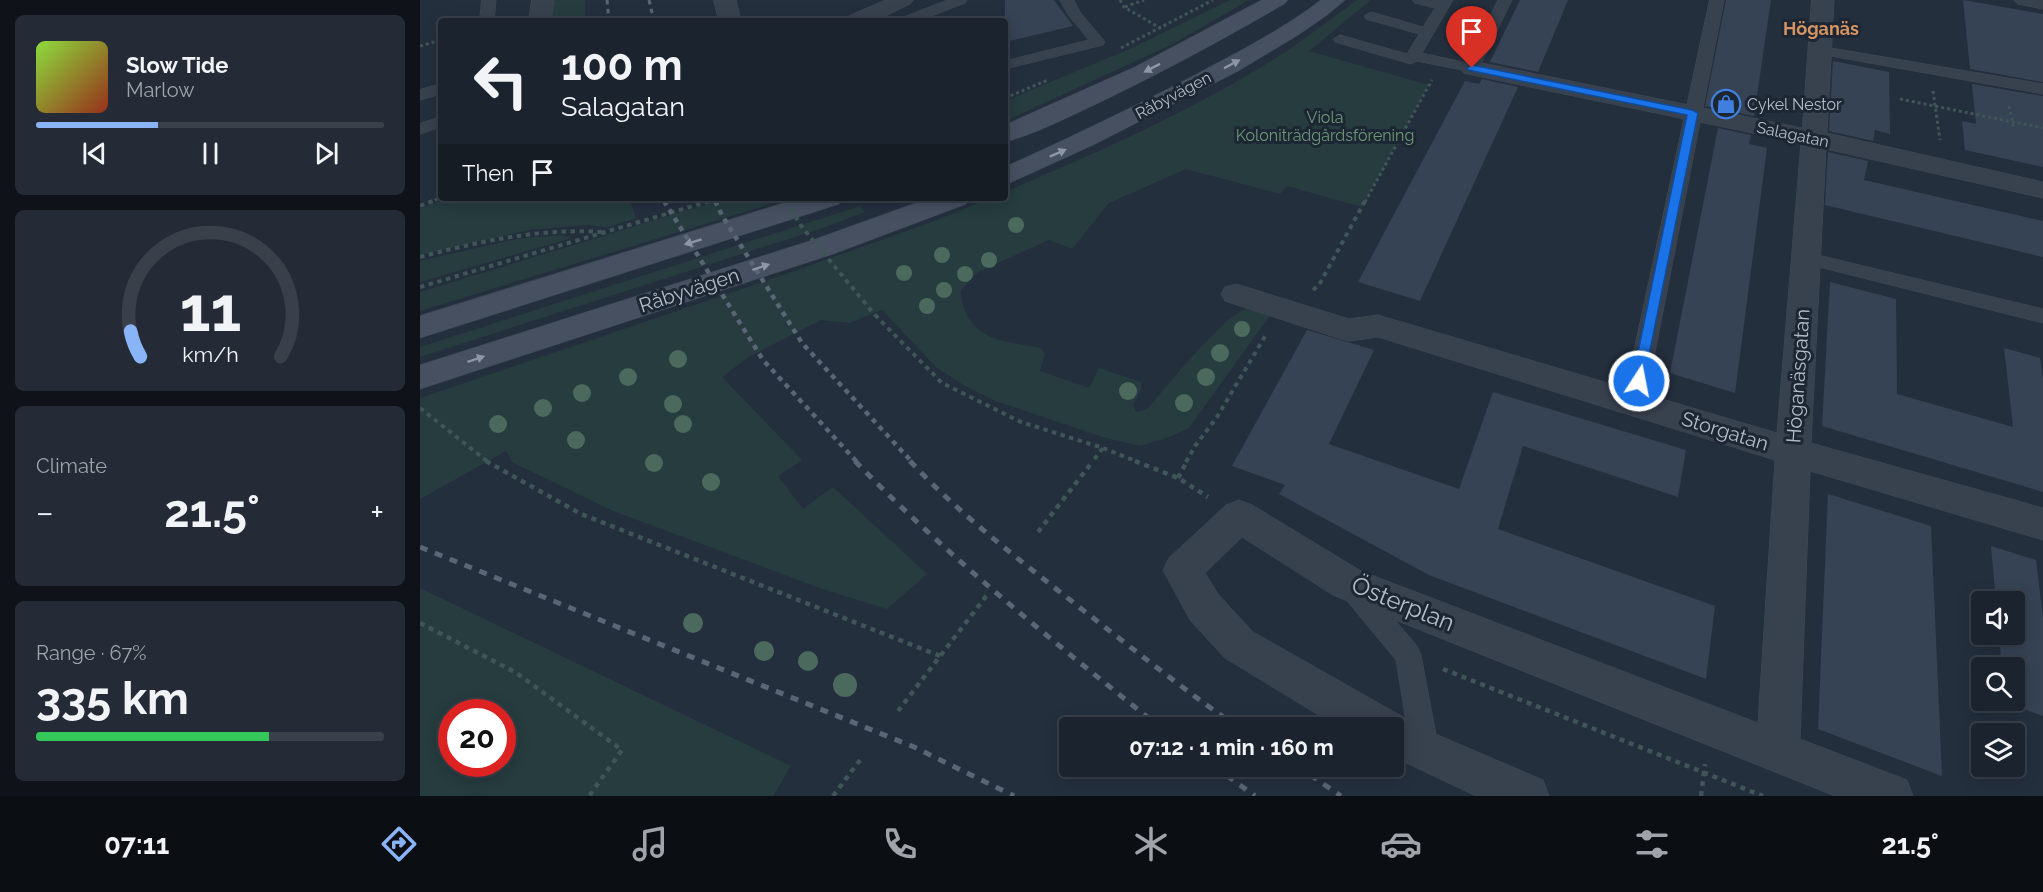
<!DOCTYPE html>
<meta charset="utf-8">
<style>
body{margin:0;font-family:Raleway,sans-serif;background:#242b36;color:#f1f3f6;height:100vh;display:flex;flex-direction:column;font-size:22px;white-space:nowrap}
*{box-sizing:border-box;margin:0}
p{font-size:20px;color:#a0a4aa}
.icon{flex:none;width:33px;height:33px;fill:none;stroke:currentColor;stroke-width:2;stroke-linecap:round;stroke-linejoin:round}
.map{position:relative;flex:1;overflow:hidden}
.sheet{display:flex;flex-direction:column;gap:15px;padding:15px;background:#0f1319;width:420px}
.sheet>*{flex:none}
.top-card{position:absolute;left:18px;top:18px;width:570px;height:183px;border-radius:6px;box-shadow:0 3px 15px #0003,0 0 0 2px #39404a;background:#1b232e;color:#f1f3f6;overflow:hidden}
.controls{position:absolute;left:1551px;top:591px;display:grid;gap:12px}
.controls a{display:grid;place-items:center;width:54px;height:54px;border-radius:6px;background:#1b232e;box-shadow:0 3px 15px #0003,0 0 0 2px #39404a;font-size:30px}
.speed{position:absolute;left:18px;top:699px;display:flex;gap:12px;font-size:30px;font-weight:700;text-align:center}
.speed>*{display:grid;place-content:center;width:78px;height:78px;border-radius:50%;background:#1b232e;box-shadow:0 3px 15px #0003,0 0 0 2px #39404a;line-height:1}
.speed .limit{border:9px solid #d22;background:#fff;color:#111}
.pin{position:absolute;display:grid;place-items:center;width:51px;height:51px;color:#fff;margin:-62px -26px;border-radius:50% 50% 50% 0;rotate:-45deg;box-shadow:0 0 6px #0007}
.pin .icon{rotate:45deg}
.me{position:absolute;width:66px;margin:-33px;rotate:11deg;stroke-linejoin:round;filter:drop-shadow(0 0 4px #0008)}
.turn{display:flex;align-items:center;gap:21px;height:126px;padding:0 24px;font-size:27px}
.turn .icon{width:78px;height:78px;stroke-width:2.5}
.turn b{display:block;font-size:42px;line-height:51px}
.then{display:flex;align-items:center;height:57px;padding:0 24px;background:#0003;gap:12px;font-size:22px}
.big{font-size:45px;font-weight:700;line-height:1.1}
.sheet .widget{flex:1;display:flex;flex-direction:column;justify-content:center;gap:9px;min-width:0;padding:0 21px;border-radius:9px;background:#242b36}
.sheet .dial{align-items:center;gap:0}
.dial svg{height:156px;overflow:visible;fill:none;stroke:#39404a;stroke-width:7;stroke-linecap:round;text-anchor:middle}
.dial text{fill:#f1f3f6;stroke:none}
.song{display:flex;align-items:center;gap:18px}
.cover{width:72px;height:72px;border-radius:9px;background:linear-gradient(135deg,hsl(90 70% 55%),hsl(10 70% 35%))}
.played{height:6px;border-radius:3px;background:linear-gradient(90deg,#8ab4f8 35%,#39404a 35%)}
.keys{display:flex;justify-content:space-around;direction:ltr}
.heat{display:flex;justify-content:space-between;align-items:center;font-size:33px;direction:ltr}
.charge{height:9px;border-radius:4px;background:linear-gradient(90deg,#34c759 67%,#39404a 0)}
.trip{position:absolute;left:639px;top:717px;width:345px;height:60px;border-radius:6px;background:#1b232e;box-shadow:0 3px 15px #0003,0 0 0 2px #39404a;font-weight:700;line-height:60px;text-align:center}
.tab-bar{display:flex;height:96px;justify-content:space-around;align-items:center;background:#0b0e12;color:#a0a4aa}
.tab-bar .icon{width:42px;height:42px}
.tab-bar .current{color:#8ab4f8}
.tab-bar b{font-size:27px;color:#f1f3f6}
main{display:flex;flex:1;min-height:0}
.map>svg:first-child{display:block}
</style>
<main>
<section class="sheet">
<div class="widget">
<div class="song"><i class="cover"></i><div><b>Slow Tide</b><p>Marlow</p></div></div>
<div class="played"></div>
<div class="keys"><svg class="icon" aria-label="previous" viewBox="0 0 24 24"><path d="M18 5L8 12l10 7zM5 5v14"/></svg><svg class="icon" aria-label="pause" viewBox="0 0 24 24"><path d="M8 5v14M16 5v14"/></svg><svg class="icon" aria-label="next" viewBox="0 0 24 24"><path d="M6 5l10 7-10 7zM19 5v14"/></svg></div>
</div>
<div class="widget dial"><svg viewBox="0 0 100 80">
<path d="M14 69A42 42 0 1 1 86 69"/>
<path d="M14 69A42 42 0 0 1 9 56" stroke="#8ab4f8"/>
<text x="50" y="56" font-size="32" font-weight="700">11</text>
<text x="50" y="72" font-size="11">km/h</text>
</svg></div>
<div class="widget"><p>Climate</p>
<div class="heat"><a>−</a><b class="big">21.5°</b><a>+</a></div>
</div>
<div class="widget"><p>Range · 67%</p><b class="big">335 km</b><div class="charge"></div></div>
</section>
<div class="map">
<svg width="1623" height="796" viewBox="0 0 1623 796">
<rect width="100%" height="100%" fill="#242f3e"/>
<g fill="#263c3f" fill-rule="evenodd">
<polygon points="132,0 165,0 165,21 130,21"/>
<polygon points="810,0 829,0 753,44 585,121 585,101 712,48"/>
<path d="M 937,0 L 951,0 L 889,51 L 1009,85 L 942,207 L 867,186 L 860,194 L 766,169 L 689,203 L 652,249 L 629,240 L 558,272 L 541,290 C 540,298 543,305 546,313 C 560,343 592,342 621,348 L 625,354 L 620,371 L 669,388 L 679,368 L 721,382 L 721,390 L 713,405 L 716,412 L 727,409 C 746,388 801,318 824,310 C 832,308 843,311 851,314 L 769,428 L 747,438 L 720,446 L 682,437 L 573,400 L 545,386 L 516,367 L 462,310 L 429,323 L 401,320 L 330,356 L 302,377 L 382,460 L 358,476 L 383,509 L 413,487 L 507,574 L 467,609 L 402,589 L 193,511 L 92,462 L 86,451 L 0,499 L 0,398 L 363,275 L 509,223 L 571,198 L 585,198 L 585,192 C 676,153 767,113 851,61 C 881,43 909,20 937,0 Z"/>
<polygon points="28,198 209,198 216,218 188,227 163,225 109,230 0,255 0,209"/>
<polygon points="307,198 370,198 0,311 0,292"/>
<polygon points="440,206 445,212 400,229 0,357 0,347"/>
<polygon points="141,235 152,238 0,282 0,261 101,238"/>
<path d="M 0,588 L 371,766 L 353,796 L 0,796 ZM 32,712 L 82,712 L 82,764 L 32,764 Z"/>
</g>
<g fill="#364354">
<polygon points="585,0 634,0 653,26 585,42"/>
<polygon points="1100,0 1148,0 1118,72 1070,62"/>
<polygon points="1306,0 1351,0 1334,116 1285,106"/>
<polygon points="1543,0 1623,14 1623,82 1550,69"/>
<polygon points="1413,61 1469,72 1470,134 1455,130 1453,141 1409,131"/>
<polygon points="1062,79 1098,87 1000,301 938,282 1045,81 1059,84"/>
<polygon points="1552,84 1623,96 1623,167 1545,150 1542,121 1556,124"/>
<polygon points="1298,128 1331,135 1329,144 1347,148 1315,393 1250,373"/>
<polygon points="1408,152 1448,161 1444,180 1623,221 1623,257 1405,205"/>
<polygon points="1410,282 1476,299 1477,394 1593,427 1584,348 1620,358 1623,379 1623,492 1402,426"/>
<polygon points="887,330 954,350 909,444 1039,489 1073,392 1266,450 1258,497 1103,446 1078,529 1295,606 1286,679 1009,575 859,494 865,485 812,466"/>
<polygon points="1408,494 1511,526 1522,776 1398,729"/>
<polygon points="1571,546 1616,560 1623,618 1623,716 1585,702 1594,700 1594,668 1582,668 1579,634 1594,634 1594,602 1576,602"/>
</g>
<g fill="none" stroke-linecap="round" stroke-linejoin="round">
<g stroke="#414a57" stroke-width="1">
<g id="service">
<polygon points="62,0 76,0 74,21 60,21"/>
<polygon points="528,0 547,0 545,3 499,21 480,21 482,18"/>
<polygon points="640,0 654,0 660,12 685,42 683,45 585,69 585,61 669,40 649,16"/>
<polygon points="993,0 1033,0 1002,53 1047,63 1078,0 1092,0 1059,68 1052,72 997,61 991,64 915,42 913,39 920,35 987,54 999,34 946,19 944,16 951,12 1003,27 1015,8 995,3"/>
<polygon points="1290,0 1304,0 1225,403 1221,409 1214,411 1207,409 1203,403"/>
<polygon points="1399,46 1623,84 1623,94 1394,53 1392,50 1394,47"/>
<polygon points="17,85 21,86 21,94 0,100 0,90"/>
<polygon points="21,117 21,127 0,134 0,124"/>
<polygon points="1385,252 1623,309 1623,323 1379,262 1376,258 1379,254"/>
<polygon points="932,577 941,580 997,646 1001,655 1019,751 1015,761 1005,765 995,761 991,751 976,660 923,596 920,588 923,580"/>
</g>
</g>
<g stroke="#414a57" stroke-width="1">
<g id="minor">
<polygon points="112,0 134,0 131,21 109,21"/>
<polygon points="294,0 316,0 321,21 299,21"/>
<polygon points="466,0 494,0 490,4 455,21 426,21 429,16"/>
<polygon points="1392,0 1414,0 1407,133 1623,182 1623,198 1406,149 1391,443 1623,508 1623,540 1390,471 1380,739 1487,780 1493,796 1415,796 913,595 822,537 785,573 798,594 833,632 976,713 1020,736 1123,780 1129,796 1056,796 974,757 974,728 920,728 805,658 770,620 743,570 749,558 806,505 819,500 832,505 941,571 1338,723 1355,460 958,337 929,341 918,338 805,301 801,294 805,287 816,284 929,319 958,315 1357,433 1381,143 1052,75 1044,73 1040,68 1044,63 1052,61 1382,128"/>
</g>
</g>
<g stroke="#414a57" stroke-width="1">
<polygon id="tertiary" points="1594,0 1623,0 1623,9 1598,4"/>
</g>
<g stroke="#414a57" stroke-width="1">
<g id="secondary">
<path d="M 842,0 L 868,0 L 864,4 C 802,40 739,74 674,105 C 646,118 615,134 585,142 L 585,125 L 715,67 Z"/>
<path d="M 901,0 L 925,0 L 907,15 L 878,35 L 818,71 L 673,145 L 585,185 L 585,167 C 649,138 712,108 775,75 C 818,52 862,30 901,0 Z"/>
<polygon points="380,198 422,198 419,204 0,338 0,316"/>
<polygon points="510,198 549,198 546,204 413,254 0,389 0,365 393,240"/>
</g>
</g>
<g stroke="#3f5557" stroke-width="3" stroke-dasharray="3 3" stroke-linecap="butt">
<polyline points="700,0 704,7 740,28"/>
<polyline points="705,7 724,0"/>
<polyline points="0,46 21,40"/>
<polyline points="701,48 793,0"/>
<polyline points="1513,91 1520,140"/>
<polyline points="585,98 628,80"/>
<polyline points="1480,99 1623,128"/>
<polyline points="1589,106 1594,129"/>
<polyline points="9,202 21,198"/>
<polyline points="285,202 300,198"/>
<polyline points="945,202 1012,80"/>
</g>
<g stroke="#3f5557" stroke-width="4" stroke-dasharray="4.5 4.5" stroke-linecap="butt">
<polyline points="0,206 13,201"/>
<path d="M 0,257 C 61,241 120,228 184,232"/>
<polyline points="0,287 290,201"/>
<polyline points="893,290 899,285 945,201"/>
<polyline points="455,315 522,383 601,422 683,448 672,462"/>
<polyline points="0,408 68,462"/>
<polyline points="683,448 718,462"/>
<polyline points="766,462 775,446 797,417 847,333"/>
</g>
<g stroke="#3f5557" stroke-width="4.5" stroke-dasharray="5 5" stroke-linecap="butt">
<polyline points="66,461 161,514 520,656"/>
<polyline points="715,461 758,478 788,497"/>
<polyline points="758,478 767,461"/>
<polyline points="618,532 673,461"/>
<polyline points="0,623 95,672 202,750 169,796"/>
<polyline points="1023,669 1343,796"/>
<polyline points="478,711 567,595"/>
<polyline points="413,796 443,756"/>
<polyline points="1281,796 1285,764"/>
</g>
<use href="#service" fill="#38414e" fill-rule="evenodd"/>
<use href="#minor" fill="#38414e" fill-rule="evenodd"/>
<use href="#tertiary" fill="#38414e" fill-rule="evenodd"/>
<use href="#secondary" fill="#465061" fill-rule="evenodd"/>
<g stroke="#5a6575" stroke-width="3" stroke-dasharray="4.5 4.5" stroke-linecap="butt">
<polyline points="187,0 189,21"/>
<polyline points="229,0 234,21"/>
<polyline points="242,198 245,202"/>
<polyline points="294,198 296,202"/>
</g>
<g stroke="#5a6575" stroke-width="4.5" stroke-dasharray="5 5" stroke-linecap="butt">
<polyline points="244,201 343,360 437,462"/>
<polyline points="295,201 303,217 382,343 492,462"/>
</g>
<g stroke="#5a6575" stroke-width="5" stroke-dasharray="8 8" stroke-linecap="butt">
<path d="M 435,461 C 530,559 635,643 741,728"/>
<path d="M 490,461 C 540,515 601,561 659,607 C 712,648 764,690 819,728"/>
<polyline points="0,547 494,747 594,796"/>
<polyline points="794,766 835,796"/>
<polyline points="877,766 921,796"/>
</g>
<polyline stroke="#3f5557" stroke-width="3" stroke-dasharray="3 3" stroke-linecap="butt" points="364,198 367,202"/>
<polyline stroke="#3f5557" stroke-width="4" stroke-dasharray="4.5 4.5" stroke-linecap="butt" points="366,201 382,227 455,315"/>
</g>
<g fill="#4b6a5d">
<circle cx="596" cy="225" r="8"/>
<circle cx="522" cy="255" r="8"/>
<circle cx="569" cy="260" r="8"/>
<circle cx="484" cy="273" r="8"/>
<circle cx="545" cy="274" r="8"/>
<circle cx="524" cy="290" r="8"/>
<circle cx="507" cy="306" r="8"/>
<circle cx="822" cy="329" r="8"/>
<circle cx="800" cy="353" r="9"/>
<circle cx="258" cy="359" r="9"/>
<circle cx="208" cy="377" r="9"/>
<circle cx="786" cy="377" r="9"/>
<circle cx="708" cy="391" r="9"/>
<circle cx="162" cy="393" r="9"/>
<circle cx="764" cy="403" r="9"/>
<circle cx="253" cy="404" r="9"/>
<circle cx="123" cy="408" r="9"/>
<circle cx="78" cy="424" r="9"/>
<circle cx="263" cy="424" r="9"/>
<circle cx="156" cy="440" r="9"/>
<circle cx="234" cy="463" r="9"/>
<circle cx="291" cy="482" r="9"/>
<circle cx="273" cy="623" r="10"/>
<circle cx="344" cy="651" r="10"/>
<circle cx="388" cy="661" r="10"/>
<circle cx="425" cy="685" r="12"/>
</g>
<defs><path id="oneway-solid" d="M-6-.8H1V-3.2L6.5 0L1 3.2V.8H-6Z" transform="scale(1.5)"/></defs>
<g fill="#8e96a5">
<use href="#oneway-solid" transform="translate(812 64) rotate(-28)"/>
<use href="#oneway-solid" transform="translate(732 68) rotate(153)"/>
<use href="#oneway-solid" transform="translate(638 153) rotate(-24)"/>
<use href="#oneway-solid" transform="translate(273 242) rotate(163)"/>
<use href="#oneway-solid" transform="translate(341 267) rotate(-18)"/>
<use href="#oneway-solid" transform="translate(56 359) rotate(-18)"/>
</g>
<polygon fill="#1a73e8" stroke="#114b97" stroke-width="1.5" points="1052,65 1272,110 1278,113 1223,385 1219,386 1212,381 1267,115 1048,70 1047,68"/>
<defs>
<g id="shop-ring" transform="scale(1.5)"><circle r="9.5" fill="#1d2633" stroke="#3f7fe0" stroke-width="1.5"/><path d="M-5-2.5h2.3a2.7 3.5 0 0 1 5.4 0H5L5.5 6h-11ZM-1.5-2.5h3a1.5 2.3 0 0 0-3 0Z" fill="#3f7fe0"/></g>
</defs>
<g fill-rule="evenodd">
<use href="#shop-ring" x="1306" y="104"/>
</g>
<g text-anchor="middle" stroke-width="6" stroke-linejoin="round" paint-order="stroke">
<g font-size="16" fill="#b4bcc9" stroke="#1d2633">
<text transform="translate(753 95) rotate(-28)" y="6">Råbyvägen</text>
<text transform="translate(1373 134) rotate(12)" y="6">Salagatan</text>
</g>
<g font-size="16" fill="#b4bcc9" stroke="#1d2633" text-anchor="start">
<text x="1327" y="110">Cykel Nestor</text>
</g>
<g font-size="16" fill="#6b9a76" stroke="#1d2633">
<text x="905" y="123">Viola<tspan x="905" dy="18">Koloniträdgårdsförening</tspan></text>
</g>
<g font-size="18" font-weight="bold" fill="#d59563" stroke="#1d2633">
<text x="1401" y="35">Höganäs</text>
</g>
<g font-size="20" fill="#b4bcc9" stroke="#1d2633">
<text transform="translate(269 290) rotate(-18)" y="7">Råbyvägen</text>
<text transform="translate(1378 376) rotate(-86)" y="7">Höganäsgatan</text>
<text transform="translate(1305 431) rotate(17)" y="7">Storgatan</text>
</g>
<g font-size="24" fill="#b4bcc9" stroke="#1d2633">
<text transform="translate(983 604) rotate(22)" y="8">Österplan</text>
</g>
</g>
</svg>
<div class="controls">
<a><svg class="icon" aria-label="sound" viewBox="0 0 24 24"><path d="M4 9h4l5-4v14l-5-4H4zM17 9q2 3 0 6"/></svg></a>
<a><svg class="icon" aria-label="search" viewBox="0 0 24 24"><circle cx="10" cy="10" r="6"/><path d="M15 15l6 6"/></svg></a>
<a><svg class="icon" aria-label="layers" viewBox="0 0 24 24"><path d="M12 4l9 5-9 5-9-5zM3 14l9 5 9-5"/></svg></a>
</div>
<div class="speed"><div class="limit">20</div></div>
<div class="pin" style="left:1052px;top:68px;background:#d93025"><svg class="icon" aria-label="arrive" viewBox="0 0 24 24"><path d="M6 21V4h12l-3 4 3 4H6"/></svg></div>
<svg class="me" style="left:1219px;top:381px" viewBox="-20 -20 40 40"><circle r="17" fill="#1a73e8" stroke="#fff" stroke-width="3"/><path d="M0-11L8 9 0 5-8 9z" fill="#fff"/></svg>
<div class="trip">07:12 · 1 min · 160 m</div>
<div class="top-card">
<div class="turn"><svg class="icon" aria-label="left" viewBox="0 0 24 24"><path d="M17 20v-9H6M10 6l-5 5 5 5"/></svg><div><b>100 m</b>Salagatan</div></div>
<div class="then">Then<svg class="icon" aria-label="arrive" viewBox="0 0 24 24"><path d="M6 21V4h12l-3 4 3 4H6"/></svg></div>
</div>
</div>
</main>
<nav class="tab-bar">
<b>07:11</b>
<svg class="icon current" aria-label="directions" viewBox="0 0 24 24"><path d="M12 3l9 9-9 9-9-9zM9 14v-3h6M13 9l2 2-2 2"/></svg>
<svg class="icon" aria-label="music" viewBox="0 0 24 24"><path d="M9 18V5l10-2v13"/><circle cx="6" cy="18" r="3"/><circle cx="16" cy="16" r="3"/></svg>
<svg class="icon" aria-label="phone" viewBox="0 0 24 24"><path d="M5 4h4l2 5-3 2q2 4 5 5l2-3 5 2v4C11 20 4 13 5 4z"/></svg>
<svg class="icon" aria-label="climate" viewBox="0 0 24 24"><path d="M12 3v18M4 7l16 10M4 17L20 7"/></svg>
<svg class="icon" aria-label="car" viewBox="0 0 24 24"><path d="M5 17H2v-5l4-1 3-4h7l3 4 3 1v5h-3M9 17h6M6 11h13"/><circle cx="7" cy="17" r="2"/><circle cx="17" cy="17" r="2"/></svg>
<svg class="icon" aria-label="filters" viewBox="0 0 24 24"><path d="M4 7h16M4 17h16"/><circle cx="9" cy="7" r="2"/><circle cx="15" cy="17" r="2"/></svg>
<b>21.5°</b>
</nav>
